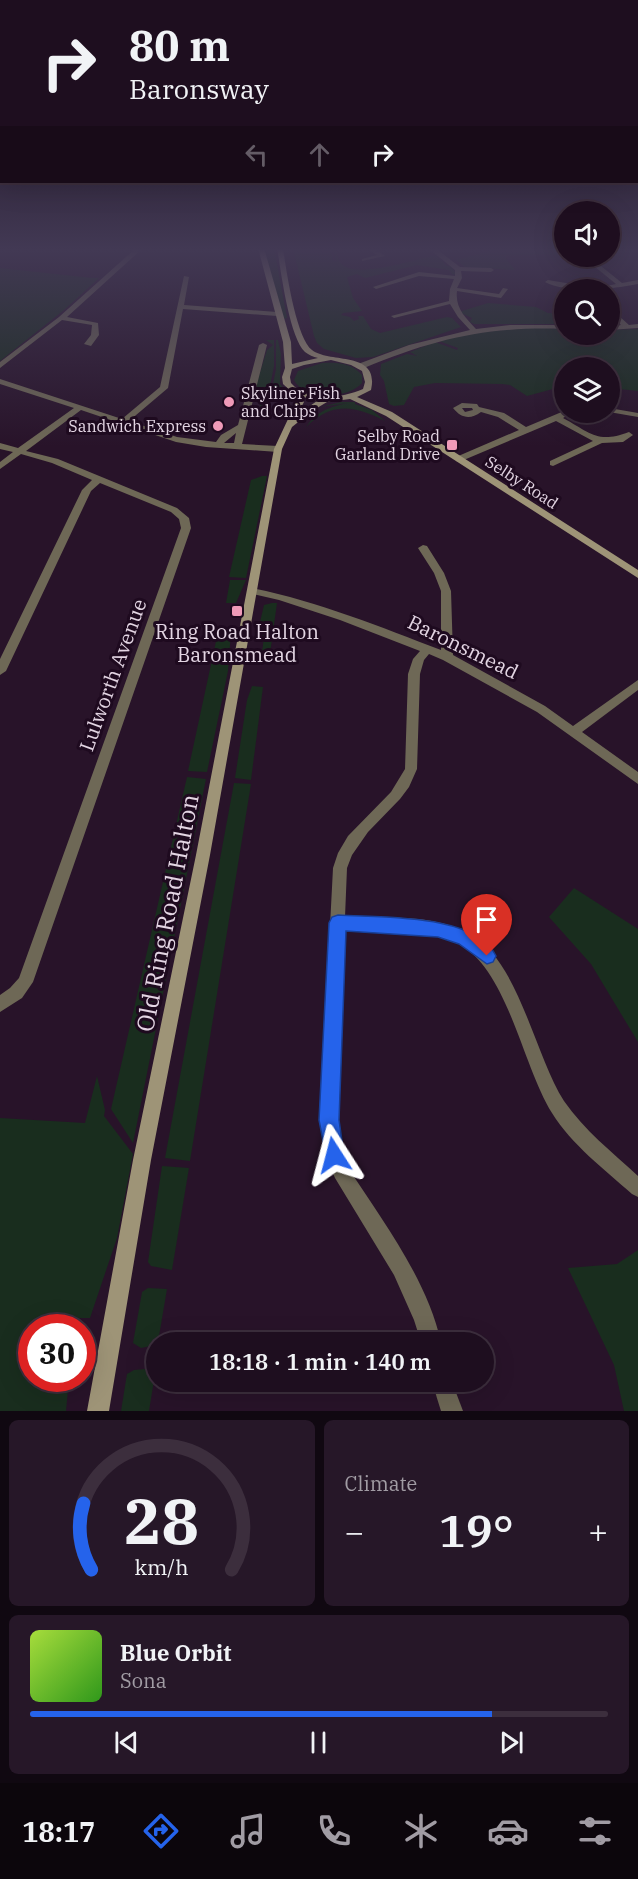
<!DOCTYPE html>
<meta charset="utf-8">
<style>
body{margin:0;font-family:"IBM Plex Serif",serif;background:#261728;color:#f1f3f6;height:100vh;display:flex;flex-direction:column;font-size:22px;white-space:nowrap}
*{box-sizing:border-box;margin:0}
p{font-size:20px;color:#a19ca4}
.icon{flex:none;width:33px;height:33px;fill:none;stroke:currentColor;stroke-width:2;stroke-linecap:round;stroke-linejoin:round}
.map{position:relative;height:1411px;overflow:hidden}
.panel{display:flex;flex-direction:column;gap:9px;padding:9px;background:#100811;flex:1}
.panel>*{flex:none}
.hud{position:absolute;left:0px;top:0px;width:639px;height:183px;box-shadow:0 6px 24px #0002,0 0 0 2px #3c2e3d;background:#1e0e1f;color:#f1f3f6;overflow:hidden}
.tools{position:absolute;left:554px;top:201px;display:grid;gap:12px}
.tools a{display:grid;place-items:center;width:66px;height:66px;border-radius:50%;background:#1e0e1f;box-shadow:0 6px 24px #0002,0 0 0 2px #3c2e3d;font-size:30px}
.speed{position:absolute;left:18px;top:1314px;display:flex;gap:12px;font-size:30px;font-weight:700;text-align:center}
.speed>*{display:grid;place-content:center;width:78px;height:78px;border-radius:50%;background:#1e0e1f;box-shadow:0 6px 24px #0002,0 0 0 2px #3c2e3d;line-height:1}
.speed .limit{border:9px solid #d22;background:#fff;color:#111}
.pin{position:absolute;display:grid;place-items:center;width:51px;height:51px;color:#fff;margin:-62px -26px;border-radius:50% 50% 50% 0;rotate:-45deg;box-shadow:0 0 6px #0007}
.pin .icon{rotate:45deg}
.me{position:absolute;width:66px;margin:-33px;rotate:351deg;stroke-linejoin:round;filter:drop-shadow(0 0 4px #0008)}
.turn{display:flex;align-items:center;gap:21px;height:126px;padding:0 30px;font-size:27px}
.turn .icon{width:78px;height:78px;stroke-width:2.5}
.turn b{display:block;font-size:42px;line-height:51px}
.lanes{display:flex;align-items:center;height:57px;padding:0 30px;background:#0003;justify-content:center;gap:30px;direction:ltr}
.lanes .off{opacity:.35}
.big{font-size:45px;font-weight:600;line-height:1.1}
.panel .widget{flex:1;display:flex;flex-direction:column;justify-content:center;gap:9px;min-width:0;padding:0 21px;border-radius:9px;background:#261728}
.panel .dial{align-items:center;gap:0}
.dial svg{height:156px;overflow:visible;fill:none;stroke:#3c2e3d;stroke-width:7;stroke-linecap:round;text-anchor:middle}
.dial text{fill:#f1f3f6;stroke:none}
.song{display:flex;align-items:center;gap:18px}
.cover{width:72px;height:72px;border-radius:9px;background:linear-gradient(135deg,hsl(80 70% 55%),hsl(110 70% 35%))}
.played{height:6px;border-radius:3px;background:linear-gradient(90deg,#2563eb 80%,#3c2e3d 80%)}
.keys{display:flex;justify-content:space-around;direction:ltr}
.heat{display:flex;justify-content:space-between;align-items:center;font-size:33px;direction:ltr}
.panel .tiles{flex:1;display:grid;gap:9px;grid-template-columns:1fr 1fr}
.widget:last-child{grid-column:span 2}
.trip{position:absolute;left:146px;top:1332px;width:348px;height:60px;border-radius:30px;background:#1e0e1f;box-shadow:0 6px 24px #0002,0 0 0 2px #3c2e3d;font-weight:600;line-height:60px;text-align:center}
.tab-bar{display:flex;height:96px;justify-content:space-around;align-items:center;background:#0c060c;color:#a19ca4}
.tab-bar .icon{width:42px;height:42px}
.tab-bar .active{color:#2563eb}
.tab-bar b{font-size:27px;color:#f1f3f6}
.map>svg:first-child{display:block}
</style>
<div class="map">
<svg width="638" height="1411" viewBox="0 0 638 1411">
<rect width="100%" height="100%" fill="#281329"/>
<g fill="#192d1e">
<polygon points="264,248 274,248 287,318 282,319"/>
<path d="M 293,248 L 327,248 L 333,256 L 332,260 L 337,261 L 331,248 L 336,248 C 337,252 338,259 340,262 C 352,281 417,259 436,255 L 447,266 L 451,266 L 456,274 L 453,275 L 449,270 L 417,265 L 365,278 L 357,274 L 347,277 L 353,298 L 362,311 L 343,313 L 341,315 L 350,317 L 354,321 L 359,319 L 358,316 L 363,316 L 371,329 L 380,333 L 447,317 L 452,318 L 461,327 L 373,357 L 356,358 L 324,349 L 317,343 L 314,336 Z"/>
<polygon points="501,248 564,248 564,256 601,257 584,260 545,254 507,256 505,257 515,270 465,267 456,260"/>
<polygon points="0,268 92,278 99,278 64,310 0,361"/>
<polygon points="488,303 536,307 548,313 564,314 564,324 474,324 470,322 472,318 461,313 462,311"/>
<polygon points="531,327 564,329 564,334 609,334 609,330 638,329 638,391 609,388 609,368 564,368 564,386 527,396 510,385 502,384 435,383 414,387 404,405 394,406 389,404 384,381 380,375 381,364 407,354 417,356 410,352 435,342 457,350 458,348 439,341 457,335"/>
<polygon points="266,340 274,340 274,366 265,411 259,410 262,396 253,395 267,350 273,345"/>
<polygon points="276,340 278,340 281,354 280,384 294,401 271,394 276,369"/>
<path d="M 322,363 C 337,362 352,363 362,375 L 362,383 C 348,399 305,401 294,380 L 298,371 Z"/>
<path d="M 341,402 L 355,402 L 355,404 L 372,410 L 385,421 C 355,406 333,401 306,427 C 317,411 329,407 348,403 L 321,407 Z"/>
<polygon points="262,476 267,476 246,578 229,577 251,480"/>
<polygon points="230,580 246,580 236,603 226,603"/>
<polygon points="272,603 277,603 269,661 261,660 264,637 260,634 260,622 264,605"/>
<polygon points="218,632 231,632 228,671 207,772 188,771"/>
<polygon points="252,686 263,687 251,780 235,778 247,700"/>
<polygon points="187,777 206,779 133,1143 111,1109"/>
<polygon points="234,783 251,784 190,1161 165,1158"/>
<polygon points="574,888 638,929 638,1042 591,964 549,917"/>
<polygon points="97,1076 105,1110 104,1116 133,1154 117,1238 90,1318 80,1318 78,1327 32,1328 32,1378 69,1379 66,1411 0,1411 0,1118 85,1123"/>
<polygon points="162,1166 189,1168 172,1270 151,1266 148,1262"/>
<polygon points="638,1250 638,1411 624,1411 614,1365 568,1268 617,1264"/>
<polygon points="148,1288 167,1289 158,1342 156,1345 141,1348 133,1343 142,1292"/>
<polygon points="156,1368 149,1411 121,1411 127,1374 134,1370"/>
</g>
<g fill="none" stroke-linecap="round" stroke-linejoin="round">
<g fill="#6e6856" fill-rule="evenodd">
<polygon points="136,248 143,248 67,317 98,323 99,335 91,346 84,344 91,335 92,325 62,320 0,368 0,362 59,317"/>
<polygon points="366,248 374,248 385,256 362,261 362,259 377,255"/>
<path d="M 428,248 L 435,248 L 460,267 L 491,268 L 494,270 L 491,272 L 461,271 L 462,278 L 457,288 L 499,294 L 503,288 L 508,289 L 501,298 L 457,291 C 455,308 465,317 476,329 L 510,325 L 564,325 L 564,329 C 488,326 434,339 364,368 L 358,368 L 358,364 L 409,345 L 470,330 L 458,317 L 450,304 L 394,318 L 391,316 L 449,301 L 450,289 L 454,279 L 419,276 L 376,289 L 373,287 L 419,272 L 455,276 L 455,270 Z"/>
<path d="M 599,256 L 606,257 L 596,262 L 622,283 L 638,280 L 638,284 C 612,289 568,294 545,282 L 548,280 L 596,288 L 616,284 L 589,262 Z"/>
<path d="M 184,276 L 189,277 L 184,305 L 277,312 L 280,314 L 277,316 L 183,309 L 168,388 L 129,421 L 177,437 L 216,442 L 221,435 L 238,425 L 259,345 L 263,343 L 267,345 L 242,444 L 278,446 L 282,449 L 278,452 L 206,447 L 176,442 L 81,410 L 26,451 L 58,459 L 177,508 L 189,518 L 191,528 L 33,982 L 22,998 L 0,1012 L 0,995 L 10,988 L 19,978 L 181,528 L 179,519 L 171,512 L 100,483 L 91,491 L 6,671 L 0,675 L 0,659 L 82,490 L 92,480 L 52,463 L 21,454 L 0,469 L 0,462 L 13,452 L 0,449 L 0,443 L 18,448 L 74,408 L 0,384 L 0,379 L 122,419 L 160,387 ZM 236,433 L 234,443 L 224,443 Z"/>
<polygon points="609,307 629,325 638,324 638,328 609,330 609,326 621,325 609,313"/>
<path d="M 462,403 L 477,404 L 479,407 L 504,413 L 526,427 L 564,411 L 573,412 L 563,418 C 591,433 597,444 629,432 L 633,435 L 623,442 L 602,443 L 553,466 L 550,465 L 550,461 L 593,441 L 556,421 L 459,462 L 456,461 L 456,457 L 519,430 L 498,417 L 481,412 C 470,420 461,418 453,408 ZM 462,408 L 472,408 L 473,410 L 465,412 Z"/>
<polygon points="609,408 638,413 638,417 609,412"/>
<path d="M 423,545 L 427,546 L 444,573 L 451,591 L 453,655 L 545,706 L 573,726 L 638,680 L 638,690 L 582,732 L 638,772 L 638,784 L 537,712 L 443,660 L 429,654 L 424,660 L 420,674 L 417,769 L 409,787 L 400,799 L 368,832 L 352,855 L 347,868 L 345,917 C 385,918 430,914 467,932 C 518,957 534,1054 564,1101 C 584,1130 612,1152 638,1176 L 638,1197 L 632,1194 C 604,1169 572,1145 552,1113 C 522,1065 508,970 458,943 C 431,928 376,931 345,930 L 338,1120 L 343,1155 L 347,1166 C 382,1220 427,1279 441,1342 L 421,1342 L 414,1320 L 394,1275 L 335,1178 L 325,1155 L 320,1120 L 333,868 L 338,853 L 348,836 L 391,792 L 405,769 L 408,674 L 413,659 L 420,651 L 340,620 L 279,600 L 248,593 L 247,591 L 252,588 C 317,601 381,627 441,650 L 441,591 L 434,573 L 418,548 Z"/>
<polygon points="432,1382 452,1382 463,1411 441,1411"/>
</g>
<path fill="#9e9477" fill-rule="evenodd" d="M 258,248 L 264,248 L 291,342 L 292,364 L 318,358 C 313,357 309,355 305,352 C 289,337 281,271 277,248 L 283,248 C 286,269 296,338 312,350 C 330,364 380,350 371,390 L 357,397 L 392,412 L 638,570 L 638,578 L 386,416 L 350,399 L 327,402 L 312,411 L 292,427 L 282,449 L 210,855 L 151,1160 L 109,1411 L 87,1411 L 133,1160 L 196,855 L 274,449 L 296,402 L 294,394 L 283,384 L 282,377 L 285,368 L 283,342 ZM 331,360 L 351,365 L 362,371 L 365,382 L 363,389 C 341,398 310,404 291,383 L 290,377 L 292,369 L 304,365 ZM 303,397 L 317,401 L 297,415 L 304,402 Z"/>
</g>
<linearGradient id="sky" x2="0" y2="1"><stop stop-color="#160a17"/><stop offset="0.56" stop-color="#423954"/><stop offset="1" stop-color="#423954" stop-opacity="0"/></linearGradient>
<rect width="638" height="446" fill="url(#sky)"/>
<path fill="#2563eb" stroke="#184099" stroke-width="1.5" d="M 338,915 C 378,918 477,913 496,956 L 493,962 L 487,964 L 459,944 L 438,937 L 346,931 L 339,1120 L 344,1155 L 341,1162 L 334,1165 L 327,1162 L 319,1120 L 329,923 L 332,917 Z"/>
<g fill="#ef9ab8" stroke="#1e0a1f" stroke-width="2">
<circle cx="229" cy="402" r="6"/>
<circle cx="218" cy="426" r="6"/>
<rect x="446" y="439" width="12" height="12" rx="3"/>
<rect x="231" y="605" width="12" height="12" rx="3"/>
</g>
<g text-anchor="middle" stroke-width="6" stroke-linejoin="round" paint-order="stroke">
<g font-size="16" fill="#e3d5e3" stroke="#1e0a1f" text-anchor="end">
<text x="241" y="399" text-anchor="start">Skyliner Fish<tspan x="241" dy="18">and Chips</tspan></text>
<text x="206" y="432">Sandwich Express</text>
<text x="440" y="442">Selby Road<tspan x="440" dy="18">Garland Drive</tspan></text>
</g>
<g font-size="16" fill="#e3d5e3" stroke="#1e0a1f">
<text transform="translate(522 482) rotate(33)" y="6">Selby Road</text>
</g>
<g font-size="20" fill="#e3d5e3" stroke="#1e0a1f">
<text x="237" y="639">Ring Road Halton<tspan x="237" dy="23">Baronsmead</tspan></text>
</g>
<g font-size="20" fill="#e3d5e3" stroke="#1e0a1f">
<text transform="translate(463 647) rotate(26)" y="7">Baronsmead</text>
<text transform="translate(113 675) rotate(-70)" y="7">Lulworth Avenue</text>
</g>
<g font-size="24" fill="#e3d5e3" stroke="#1e0a1f">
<text transform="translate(168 913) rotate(-79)" y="8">Old Ring Road Halton</text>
</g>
</g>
</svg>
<div class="tools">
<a><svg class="icon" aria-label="sound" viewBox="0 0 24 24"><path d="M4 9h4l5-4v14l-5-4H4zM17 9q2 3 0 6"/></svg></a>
<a><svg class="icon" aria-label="search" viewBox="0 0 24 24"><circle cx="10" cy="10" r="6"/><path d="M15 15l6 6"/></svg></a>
<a><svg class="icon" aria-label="layers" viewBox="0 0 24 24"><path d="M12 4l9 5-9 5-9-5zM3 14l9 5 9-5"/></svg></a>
</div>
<div class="speed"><div class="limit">30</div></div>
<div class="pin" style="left:487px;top:956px;background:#d93025"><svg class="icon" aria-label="arrive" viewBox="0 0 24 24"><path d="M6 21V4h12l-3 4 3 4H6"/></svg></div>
<svg class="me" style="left:334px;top:1155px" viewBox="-20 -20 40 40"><path d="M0-17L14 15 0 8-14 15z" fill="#2563eb" stroke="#fff" stroke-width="4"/></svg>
<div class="trip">18:18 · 1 min · 140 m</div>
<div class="hud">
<div class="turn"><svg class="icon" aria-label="right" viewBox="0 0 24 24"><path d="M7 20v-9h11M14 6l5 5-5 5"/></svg><div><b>80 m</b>Baronsway</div></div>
<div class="lanes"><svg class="icon off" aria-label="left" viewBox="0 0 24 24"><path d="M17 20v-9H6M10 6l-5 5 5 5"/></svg><svg class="icon off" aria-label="ahead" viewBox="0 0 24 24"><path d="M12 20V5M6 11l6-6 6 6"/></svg><svg class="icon" aria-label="right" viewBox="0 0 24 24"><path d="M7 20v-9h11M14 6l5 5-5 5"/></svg></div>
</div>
</div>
<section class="panel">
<div class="tiles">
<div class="widget dial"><svg viewBox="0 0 100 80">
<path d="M14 69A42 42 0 1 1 86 69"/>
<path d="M14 69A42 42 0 0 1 10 35" stroke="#2563eb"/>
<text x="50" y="56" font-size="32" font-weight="700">28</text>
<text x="50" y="72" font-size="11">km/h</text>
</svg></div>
<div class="widget"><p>Climate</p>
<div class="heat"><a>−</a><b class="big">19°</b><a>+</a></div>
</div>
<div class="widget">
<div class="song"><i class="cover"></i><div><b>Blue Orbit</b><p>Sona</p></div></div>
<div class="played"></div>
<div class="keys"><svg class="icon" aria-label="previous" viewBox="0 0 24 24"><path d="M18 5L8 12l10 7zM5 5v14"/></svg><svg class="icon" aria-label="pause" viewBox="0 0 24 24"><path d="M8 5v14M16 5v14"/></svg><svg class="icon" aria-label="next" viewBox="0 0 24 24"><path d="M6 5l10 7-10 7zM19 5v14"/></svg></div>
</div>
</div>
</section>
<nav class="tab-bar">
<b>18:17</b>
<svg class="icon active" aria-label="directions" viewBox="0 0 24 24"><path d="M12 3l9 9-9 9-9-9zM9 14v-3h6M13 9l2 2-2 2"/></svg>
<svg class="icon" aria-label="music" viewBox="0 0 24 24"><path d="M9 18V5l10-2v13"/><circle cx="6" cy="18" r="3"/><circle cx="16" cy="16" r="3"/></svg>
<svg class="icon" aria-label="phone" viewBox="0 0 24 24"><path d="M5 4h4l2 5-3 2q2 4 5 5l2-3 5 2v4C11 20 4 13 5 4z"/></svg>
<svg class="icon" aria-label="climate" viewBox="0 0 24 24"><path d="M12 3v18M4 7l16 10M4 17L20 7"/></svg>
<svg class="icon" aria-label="car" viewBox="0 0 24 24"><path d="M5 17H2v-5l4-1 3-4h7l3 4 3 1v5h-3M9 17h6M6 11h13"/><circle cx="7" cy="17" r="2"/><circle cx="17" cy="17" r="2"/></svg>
<svg class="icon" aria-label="filters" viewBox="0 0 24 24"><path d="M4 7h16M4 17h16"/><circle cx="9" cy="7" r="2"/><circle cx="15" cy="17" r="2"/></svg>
</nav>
